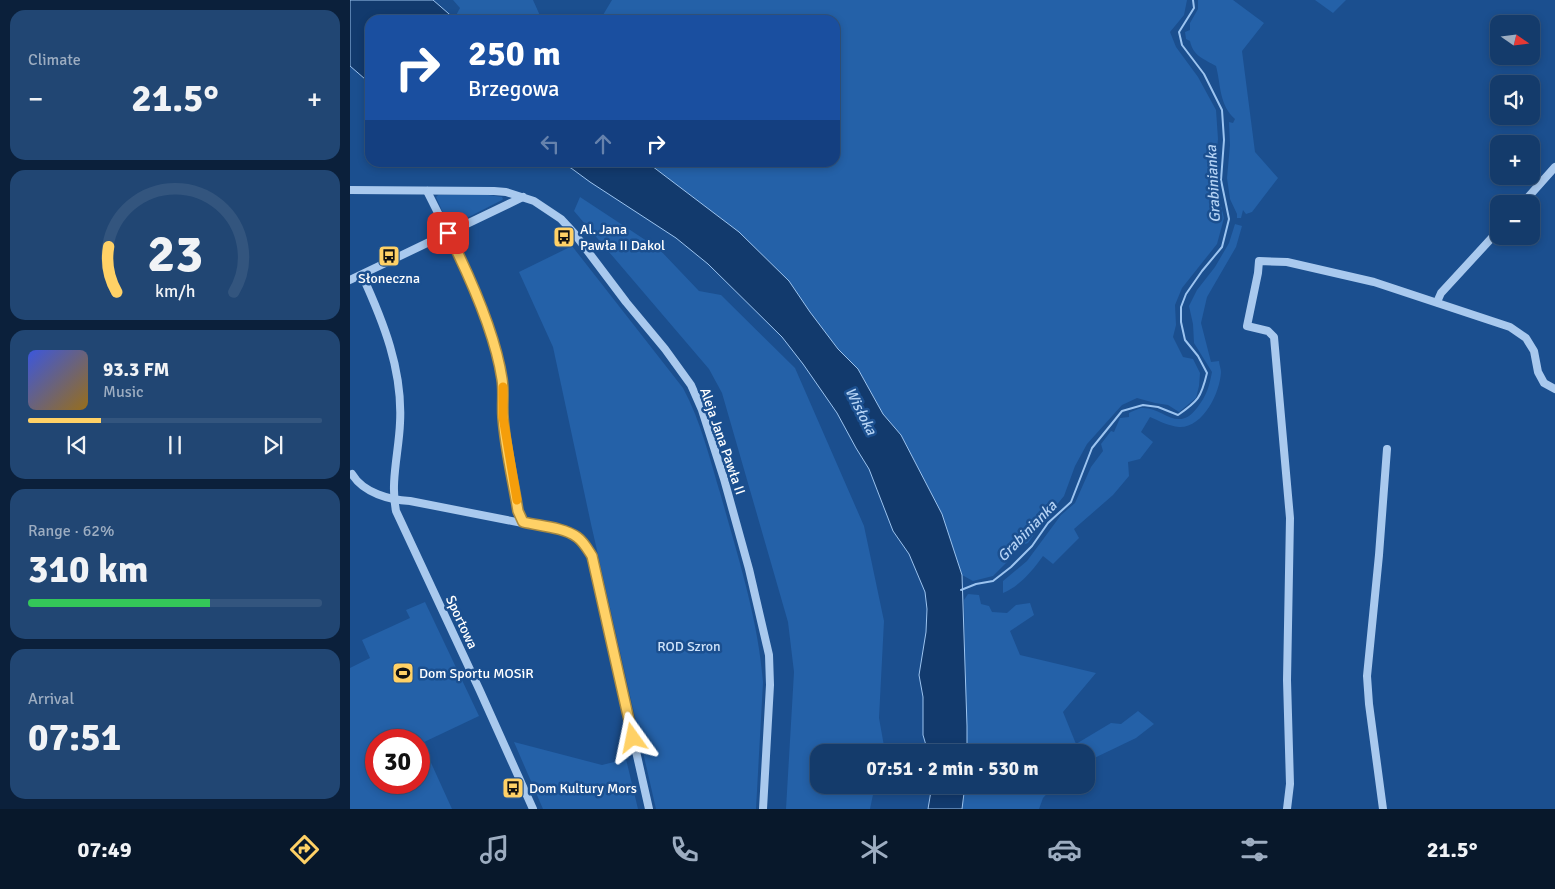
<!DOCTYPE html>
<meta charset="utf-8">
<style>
body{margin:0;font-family:Signika,sans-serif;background:#214673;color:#f1f3f6;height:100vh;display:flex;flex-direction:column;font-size:19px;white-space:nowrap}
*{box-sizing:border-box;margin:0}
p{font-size:16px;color:#9dadc1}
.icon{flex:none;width:28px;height:28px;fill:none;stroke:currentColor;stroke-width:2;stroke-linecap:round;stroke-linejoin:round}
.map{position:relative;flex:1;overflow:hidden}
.sheet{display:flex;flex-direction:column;gap:10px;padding:10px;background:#0b203b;width:350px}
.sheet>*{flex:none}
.guide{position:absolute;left:15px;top:15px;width:475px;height:152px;border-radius:15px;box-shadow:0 2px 8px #0003,0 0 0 1px #33557e;background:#1a4fa0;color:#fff;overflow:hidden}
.needle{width:32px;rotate:104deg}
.buttons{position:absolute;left:1140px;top:15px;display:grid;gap:10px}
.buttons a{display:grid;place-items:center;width:50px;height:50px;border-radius:10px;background:#143b6b;box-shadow:0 2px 8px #0003,0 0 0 1px #33557e;font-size:25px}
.speed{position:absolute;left:15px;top:729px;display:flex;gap:10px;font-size:25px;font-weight:700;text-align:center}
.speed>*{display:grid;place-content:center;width:65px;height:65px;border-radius:50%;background:#143b6b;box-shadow:0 2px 8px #0003,0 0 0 1px #33557e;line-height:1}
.speed .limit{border:8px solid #d22;background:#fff;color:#111}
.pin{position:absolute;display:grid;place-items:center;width:42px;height:42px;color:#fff;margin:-21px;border-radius:10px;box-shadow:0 2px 8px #0006}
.me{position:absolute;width:55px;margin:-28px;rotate:348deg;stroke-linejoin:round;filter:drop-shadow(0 0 4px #0008)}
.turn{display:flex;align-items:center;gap:18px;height:105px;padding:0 20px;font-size:22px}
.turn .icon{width:65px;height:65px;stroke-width:2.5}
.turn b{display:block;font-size:35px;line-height:42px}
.lanes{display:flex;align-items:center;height:48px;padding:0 20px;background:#0003;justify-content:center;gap:25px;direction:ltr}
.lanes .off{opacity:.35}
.big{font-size:38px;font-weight:800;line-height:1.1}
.sheet .card{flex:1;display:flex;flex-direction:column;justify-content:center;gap:8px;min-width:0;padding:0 18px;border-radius:15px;background:#214673}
.sheet .dial{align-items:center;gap:0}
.dial svg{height:130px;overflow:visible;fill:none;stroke:#33557e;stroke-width:7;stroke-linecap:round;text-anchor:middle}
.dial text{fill:#f1f3f6;stroke:none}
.song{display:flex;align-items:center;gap:15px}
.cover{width:60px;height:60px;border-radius:8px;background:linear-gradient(135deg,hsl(230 70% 55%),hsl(40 70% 35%))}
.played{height:5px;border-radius:2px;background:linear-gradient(90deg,#ffd166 25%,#33557e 25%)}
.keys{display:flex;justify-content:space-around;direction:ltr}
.heat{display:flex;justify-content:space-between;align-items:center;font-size:28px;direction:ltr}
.charge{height:8px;border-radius:4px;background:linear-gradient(90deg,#34c759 62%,#33557e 0)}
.trip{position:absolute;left:460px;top:744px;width:285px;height:50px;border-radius:15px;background:#143b6b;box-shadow:0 2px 8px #0003,0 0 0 1px #33557e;font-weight:800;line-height:50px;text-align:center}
.tab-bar{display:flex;height:80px;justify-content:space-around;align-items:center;background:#08182b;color:#9dadc1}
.tab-bar .icon{width:35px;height:35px}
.tab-bar .on{color:#ffd166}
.tab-bar b{font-size:22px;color:#f1f3f6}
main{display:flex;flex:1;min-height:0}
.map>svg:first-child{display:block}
</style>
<main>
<section class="sheet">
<div class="card"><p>Climate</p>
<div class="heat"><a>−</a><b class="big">21.5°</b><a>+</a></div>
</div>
<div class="card dial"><svg viewBox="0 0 100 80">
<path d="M14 69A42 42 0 1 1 86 69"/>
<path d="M14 69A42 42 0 0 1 9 41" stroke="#ffd166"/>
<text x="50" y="56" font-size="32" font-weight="700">23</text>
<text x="50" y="72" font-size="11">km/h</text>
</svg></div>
<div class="card">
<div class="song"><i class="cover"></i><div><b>93.3 FM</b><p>Music</p></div></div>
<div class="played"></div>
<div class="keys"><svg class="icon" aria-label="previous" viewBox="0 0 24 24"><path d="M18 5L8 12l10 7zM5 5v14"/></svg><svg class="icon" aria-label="pause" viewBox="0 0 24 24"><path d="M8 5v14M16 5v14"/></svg><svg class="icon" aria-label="next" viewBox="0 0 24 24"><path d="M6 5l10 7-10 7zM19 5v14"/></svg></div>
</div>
<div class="card"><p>Range · 62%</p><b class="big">310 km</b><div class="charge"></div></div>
<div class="card"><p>Arrival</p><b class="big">07:51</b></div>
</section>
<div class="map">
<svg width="1205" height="809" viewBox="0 0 1205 809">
<rect width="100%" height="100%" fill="#1b4f8f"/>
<g fill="#2461a8" fill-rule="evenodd">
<polygon points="103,0 183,0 192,20 106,20 104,19 110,8"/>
<polygon points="262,0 837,0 834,15 820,32 826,47 848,77 866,110 868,139 864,177 874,218 867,244 832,288 825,305 826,325 823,337 833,357 843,359 850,373 849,386 846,398 829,412 818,405 805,403 787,398 772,405 737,444 725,466 714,496 695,519 678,543 667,547 659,560 643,576 623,581 612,575 592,514 551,435 533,414 508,369 488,349 460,312 439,281 389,232 298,163 485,162 485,20 250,20"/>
<path d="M 848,0 L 883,0 L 914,23 L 892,51 L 905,152 L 928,178 L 902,212 L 896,214 L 893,210 L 891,218 L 887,218 L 887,214 L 880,199 L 877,178 L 880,145 L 879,122 L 883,123 L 885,119 C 869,105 871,85 866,66 C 854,59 843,56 840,41 L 836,39 L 835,32 L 840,30 L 840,23 L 848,9 Z"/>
<polygon points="965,0 996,0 983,13"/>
<polygon points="88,195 138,195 152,197 153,199 152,200 103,225 98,224 86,197"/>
<polygon points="230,197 309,249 349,291 371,295 445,368 514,526 534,621 529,718 534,746 533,752 469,752 469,785 525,785 520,809 436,809 444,672 438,622 372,393 359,369 224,211"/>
<path d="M 885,224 L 892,226 L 886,247 L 857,297 L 851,323 L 861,362 L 869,361 C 869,364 871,369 871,372 C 870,393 853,428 829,427 C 819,426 809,421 800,417 L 791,432 L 803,442 L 790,459 L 778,462 L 779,476 L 763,495 L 724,529 L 729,538 L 703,564 L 693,556 C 683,570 670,586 653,593 L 653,581 L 677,561 L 711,515 L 725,503 L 741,467 L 753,451 L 751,444 L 761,431 L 764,432 L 770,418 L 779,417 L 779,413 C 783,411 787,409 791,408 C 813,406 827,434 847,408 C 857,395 859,387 862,372 L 844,343 L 843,324 L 839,306 L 847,290 L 865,267 L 879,243 Z"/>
<path d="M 222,246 L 333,388 C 351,421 360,460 371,496 C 388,557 408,619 413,682 L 406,809 L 306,809 L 241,524 L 203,347 L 169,272 Z"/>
<polygon points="618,594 629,595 631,604 639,606 642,612 657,613 666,605 680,603 684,615 660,631 670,655 746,673 713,712 726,744 761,723 771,724 788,711 804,724 786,738 736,762 736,752 617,752 614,600"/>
<path d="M 75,602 L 129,716 L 72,743 L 102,809 L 0,809 L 0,668 L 20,658 L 12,640 L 60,618 L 56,610 ZM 26,740 L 69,740 L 69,782 L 26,782 Z"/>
<polygon points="164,742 252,765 276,759 288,809 193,809"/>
<polygon points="615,785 705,785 693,798 689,809 612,809"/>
</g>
<g fill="#123a6d" stroke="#9cc4f0">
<polygon points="0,0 83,0 106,20 20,20 20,88 15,79 0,66"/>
<polygon points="209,163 298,163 389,232 439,281 460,312 488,349 508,369 533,414 551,435 592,514 612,575 617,726 617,752 578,752 573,735 573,697 569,675 576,632 577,609 575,592 559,554 543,531 519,469 506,448 487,413 453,364 432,337 358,264 326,238 240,182 221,168"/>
<polygon points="582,785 615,785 612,809 578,809"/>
</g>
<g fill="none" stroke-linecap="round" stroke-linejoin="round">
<path stroke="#9cc4f0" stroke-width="2" d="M 611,590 L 626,584 L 643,581 L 661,567 L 682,546 L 698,523 L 721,502 L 742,448 L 772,411 L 793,405 L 808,407 L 828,415 C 848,401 851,398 857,373 L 848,356 L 835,340 L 831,322 L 831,307 L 836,294 L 852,271 L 872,247 L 879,219 L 871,180 L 874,140 L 872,110 L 854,74 L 832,45 L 829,32 L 844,8 L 843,0"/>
<g stroke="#a9c9ee" stroke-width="8">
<polyline points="0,190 144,191 156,192 184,201 211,219 224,233 276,302 315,349 341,385 352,410 374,479 399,569 419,655 420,685 413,809"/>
<path d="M 77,191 C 106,249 141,315 152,378 C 154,391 152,404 153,417 C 155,448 163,480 169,511 L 173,522"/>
<polyline points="1172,204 1205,167"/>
<path d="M 12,275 C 33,321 53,370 50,423 C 49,451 40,482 46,511 L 130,691 L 183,809"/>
<polyline points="0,280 173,197"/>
<polyline points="1087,302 1091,293 1149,230"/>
<path d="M 2,474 C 13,493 40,500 60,501 L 213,531 C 229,538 233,542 242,556 L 299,809"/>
<polyline points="937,809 940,784 937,680 940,518 924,337 918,331 897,326 908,273 909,261 937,262 1024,282 1160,327 1176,338 1184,351 1188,372 1194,383 1205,389"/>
<polyline points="1033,809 1019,704 1017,676 1029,555 1037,449"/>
</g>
</g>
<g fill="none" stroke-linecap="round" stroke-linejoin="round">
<g stroke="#a68842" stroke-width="12">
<path id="route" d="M 98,233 C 119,275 145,332 152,379 C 154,391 152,404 153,417 C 155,448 163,480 168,511 L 173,522 C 189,526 213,527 227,537 C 234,542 238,550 242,556 L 283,738"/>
</g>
<use href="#route" stroke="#ffd166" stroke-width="9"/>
<polyline stroke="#f59e0b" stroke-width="9" points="153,387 153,417 167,500"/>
</g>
<defs>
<g id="bus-square" transform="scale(1.125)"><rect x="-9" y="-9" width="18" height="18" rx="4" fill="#ffd166" stroke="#1b4f8f"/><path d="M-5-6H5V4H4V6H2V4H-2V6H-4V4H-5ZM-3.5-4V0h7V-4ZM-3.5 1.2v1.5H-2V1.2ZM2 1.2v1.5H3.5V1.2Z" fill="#111"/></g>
<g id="stadium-square" transform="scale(1.125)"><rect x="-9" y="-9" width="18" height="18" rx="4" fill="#ffd166" stroke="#1b4f8f"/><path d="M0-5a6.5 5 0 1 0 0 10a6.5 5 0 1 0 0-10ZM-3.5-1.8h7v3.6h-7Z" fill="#111"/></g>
</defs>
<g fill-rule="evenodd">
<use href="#bus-square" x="214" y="237"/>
<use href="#bus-square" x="39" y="256"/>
<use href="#stadium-square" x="53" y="673"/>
<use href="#bus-square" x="163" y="788"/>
</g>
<g text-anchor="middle" stroke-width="5" stroke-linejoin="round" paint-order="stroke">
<g font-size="14" fill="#fff" stroke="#1b4f8f" text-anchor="start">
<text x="230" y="234">Al. Jana<tspan x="230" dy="16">Pawła II Dakol</tspan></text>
<text x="39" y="283" text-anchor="middle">Słoneczna</text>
<text x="69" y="678">Dom Sportu MOSiR</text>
<text x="179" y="793">Dom Kultury Mors</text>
</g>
<g font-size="14" fill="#fff" stroke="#1b4f8f">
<text transform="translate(373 441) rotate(71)" y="5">Aleja Jana Pawła II</text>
<text transform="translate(112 622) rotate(65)" y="5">Sportowa</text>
</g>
<g font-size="14" fill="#cfe3fa" stroke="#1b4f8f">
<text x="339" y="651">ROD Szron</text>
</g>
<g font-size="15" font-style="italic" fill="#b5d3f5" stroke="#1b4f8f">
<text transform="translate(863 184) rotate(-93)" y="5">Grabinianka</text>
<text transform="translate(511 411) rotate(63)" y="5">Wisłoka</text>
<text transform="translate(677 531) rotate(-46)" y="5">Grabinianka</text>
</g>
</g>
</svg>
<div class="buttons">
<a><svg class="needle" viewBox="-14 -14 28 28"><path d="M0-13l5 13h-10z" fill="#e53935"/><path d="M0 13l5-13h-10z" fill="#9dadc1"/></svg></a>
<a><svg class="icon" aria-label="sound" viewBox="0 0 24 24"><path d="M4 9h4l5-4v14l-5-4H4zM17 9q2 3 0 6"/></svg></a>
<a>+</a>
<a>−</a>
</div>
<div class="speed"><div class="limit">30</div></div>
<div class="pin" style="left:98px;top:233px;background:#d93025"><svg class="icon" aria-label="arrive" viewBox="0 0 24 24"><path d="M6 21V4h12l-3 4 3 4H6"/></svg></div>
<svg class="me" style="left:283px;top:738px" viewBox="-20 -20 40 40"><path d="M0-17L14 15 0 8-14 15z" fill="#ffd166" stroke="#fff" stroke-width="4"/></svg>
<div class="trip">07:51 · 2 min · 530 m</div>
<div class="guide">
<div class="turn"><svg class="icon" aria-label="right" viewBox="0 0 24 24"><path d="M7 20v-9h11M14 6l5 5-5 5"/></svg><div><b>250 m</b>Brzegowa</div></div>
<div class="lanes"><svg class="icon off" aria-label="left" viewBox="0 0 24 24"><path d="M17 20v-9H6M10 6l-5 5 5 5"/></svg><svg class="icon off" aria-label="ahead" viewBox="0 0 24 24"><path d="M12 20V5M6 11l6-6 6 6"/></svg><svg class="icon" aria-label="right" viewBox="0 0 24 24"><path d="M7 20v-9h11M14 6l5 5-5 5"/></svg></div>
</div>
</div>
</main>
<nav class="tab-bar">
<b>07:49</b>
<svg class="icon on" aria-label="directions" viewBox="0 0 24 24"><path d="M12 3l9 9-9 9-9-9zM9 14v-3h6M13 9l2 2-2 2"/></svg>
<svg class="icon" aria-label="music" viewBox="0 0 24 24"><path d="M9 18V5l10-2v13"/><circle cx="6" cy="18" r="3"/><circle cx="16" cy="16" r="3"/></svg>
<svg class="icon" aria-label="phone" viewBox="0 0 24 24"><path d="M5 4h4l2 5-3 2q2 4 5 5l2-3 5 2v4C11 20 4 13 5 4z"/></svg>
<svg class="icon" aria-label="climate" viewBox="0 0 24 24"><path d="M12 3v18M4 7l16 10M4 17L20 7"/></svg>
<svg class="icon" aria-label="car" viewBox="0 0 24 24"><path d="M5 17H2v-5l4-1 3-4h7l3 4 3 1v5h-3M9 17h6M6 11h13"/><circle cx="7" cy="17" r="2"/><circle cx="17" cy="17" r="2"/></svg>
<svg class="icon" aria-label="filters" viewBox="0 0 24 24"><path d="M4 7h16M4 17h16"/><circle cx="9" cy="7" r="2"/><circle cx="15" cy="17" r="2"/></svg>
<b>21.5°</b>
</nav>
